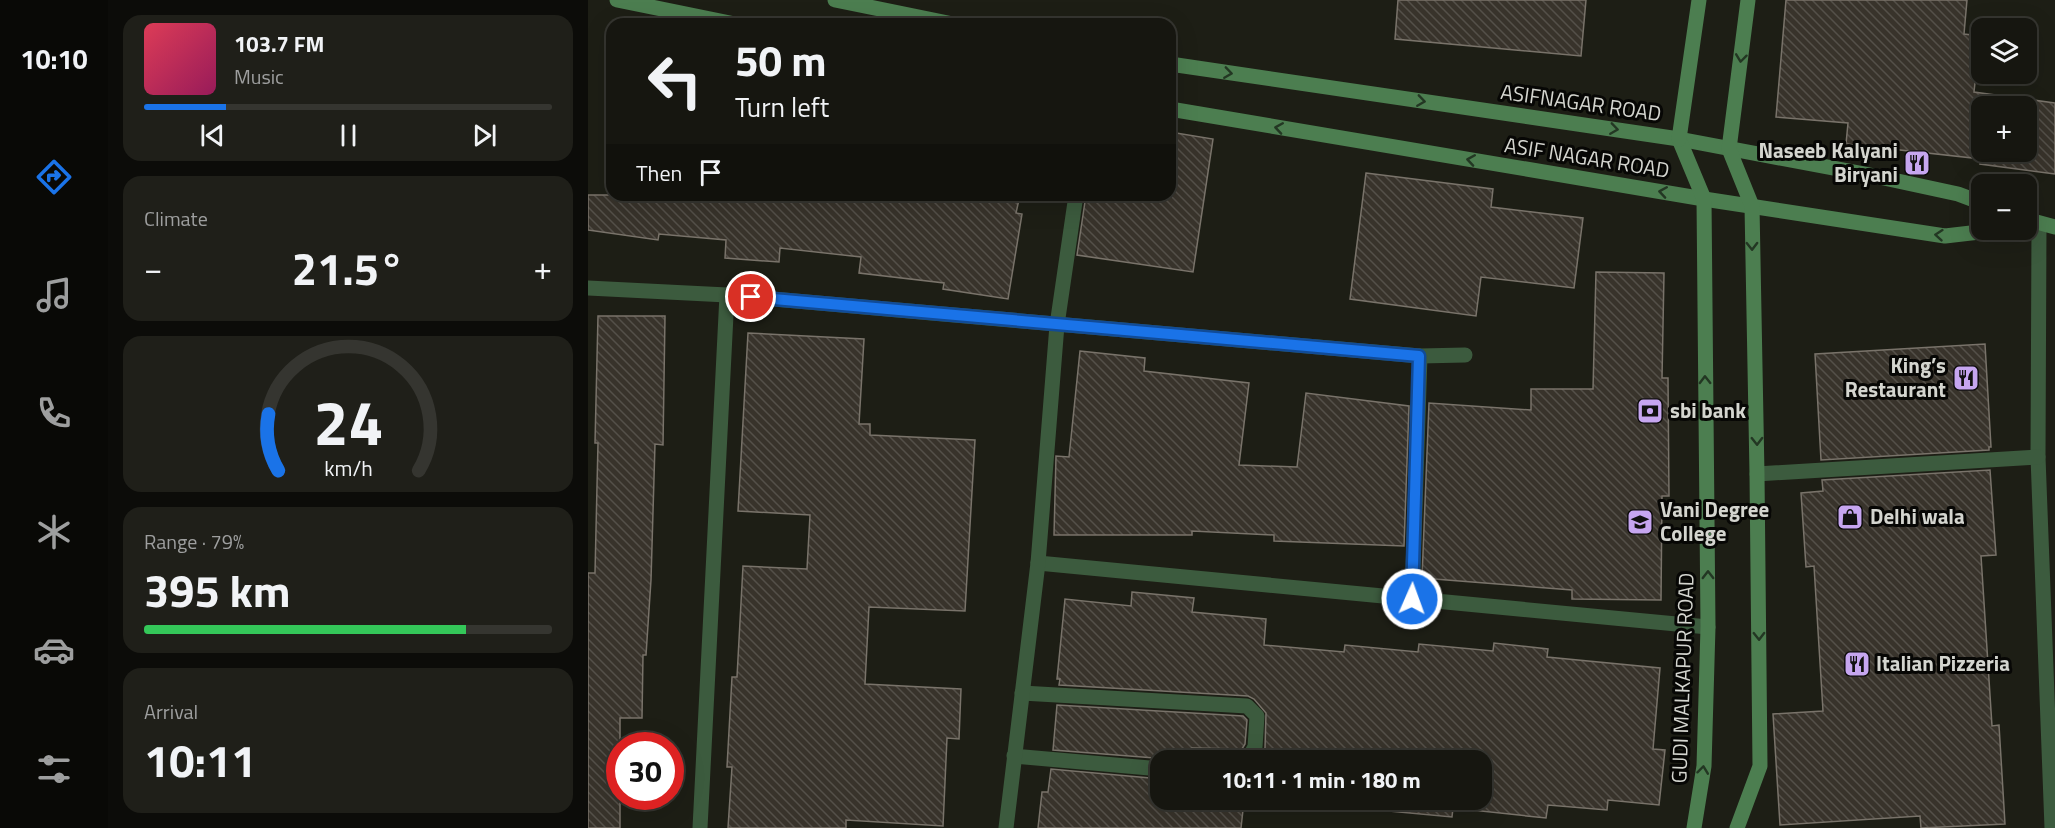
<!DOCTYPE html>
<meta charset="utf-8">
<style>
body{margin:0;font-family:"Titillium Web",sans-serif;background:#1f1f19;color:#f1f3f6;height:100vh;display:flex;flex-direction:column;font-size:22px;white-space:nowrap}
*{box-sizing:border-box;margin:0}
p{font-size:20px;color:#9e9f9f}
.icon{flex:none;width:33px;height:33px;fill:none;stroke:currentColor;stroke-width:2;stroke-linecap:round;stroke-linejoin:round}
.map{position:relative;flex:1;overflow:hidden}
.details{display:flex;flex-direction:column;gap:15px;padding:15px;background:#0c0c09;width:480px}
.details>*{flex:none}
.banner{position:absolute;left:18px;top:18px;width:570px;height:183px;border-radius:18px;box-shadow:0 6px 24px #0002,0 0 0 2px #353530;background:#161610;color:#f1f3f6;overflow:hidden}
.controls{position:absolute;left:1383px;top:18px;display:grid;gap:12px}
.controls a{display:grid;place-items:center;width:66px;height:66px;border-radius:12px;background:#161610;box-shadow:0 6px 24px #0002,0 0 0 2px #353530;font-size:30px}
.speed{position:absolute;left:18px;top:732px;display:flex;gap:12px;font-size:30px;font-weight:700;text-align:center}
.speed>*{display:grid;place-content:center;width:78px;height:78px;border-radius:50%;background:#161610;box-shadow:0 6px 24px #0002,0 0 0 2px #353530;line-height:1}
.speed .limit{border:9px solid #d22;background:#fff;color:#111}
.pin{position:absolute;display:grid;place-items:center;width:51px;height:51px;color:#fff;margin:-26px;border:3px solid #fff;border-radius:50%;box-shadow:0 2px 6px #0007}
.me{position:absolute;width:66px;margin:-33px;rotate:2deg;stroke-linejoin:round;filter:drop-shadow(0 0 4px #0008)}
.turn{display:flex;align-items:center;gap:21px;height:126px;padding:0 30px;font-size:27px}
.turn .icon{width:78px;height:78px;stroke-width:2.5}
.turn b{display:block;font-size:42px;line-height:51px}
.then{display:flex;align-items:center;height:57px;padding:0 30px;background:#0003;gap:12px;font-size:22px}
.big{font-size:45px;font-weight:700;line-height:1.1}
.details .card{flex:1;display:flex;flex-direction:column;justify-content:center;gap:9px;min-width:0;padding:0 21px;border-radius:18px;background:#1f1f19}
.details .dial{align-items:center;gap:0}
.dial svg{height:156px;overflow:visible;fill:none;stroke:#353530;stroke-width:7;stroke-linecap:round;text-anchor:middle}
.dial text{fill:#f1f3f6;stroke:none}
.song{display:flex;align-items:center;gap:18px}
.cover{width:72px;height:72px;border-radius:9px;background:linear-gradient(135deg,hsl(350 70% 55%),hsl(330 70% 35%))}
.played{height:6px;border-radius:3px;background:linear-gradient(90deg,#1a73e8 20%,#353530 20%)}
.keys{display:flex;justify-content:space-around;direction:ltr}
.heat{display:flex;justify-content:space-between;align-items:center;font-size:33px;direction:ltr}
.charge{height:9px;border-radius:4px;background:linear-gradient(90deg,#34c759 79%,#353530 0)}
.trip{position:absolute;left:562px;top:750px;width:342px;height:60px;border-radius:18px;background:#161610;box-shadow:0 6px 24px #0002,0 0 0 2px #353530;font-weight:700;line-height:60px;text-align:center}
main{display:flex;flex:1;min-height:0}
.menu{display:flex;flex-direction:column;width:108px;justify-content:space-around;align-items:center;background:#090906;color:#9e9f9f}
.menu .icon{width:42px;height:42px}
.menu .selected{color:#1a73e8}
.menu b{font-size:27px;color:#f1f3f6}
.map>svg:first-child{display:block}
</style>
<main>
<nav class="menu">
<b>10:10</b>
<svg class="icon selected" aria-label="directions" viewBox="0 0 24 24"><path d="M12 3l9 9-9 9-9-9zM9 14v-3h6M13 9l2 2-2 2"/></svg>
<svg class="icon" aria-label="music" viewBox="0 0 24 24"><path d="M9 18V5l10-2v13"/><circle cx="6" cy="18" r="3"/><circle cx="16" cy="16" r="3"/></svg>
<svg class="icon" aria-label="phone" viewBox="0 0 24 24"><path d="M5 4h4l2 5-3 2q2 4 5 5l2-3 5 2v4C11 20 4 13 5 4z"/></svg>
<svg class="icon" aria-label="climate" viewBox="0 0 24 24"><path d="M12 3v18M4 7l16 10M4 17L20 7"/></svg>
<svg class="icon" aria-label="car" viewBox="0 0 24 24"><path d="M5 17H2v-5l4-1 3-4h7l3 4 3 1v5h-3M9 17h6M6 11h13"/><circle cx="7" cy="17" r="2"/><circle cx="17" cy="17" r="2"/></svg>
<svg class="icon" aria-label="filters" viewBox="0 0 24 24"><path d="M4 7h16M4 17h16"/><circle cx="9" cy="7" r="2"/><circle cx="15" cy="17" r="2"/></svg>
</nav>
<section class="details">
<div class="card">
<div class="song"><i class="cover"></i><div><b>103.7 FM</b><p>Music</p></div></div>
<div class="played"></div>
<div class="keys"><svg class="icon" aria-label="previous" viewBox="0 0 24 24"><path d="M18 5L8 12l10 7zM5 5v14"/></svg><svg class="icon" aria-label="pause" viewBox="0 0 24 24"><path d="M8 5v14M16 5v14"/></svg><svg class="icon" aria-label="next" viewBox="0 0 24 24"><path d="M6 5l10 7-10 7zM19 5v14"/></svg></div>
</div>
<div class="card"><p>Climate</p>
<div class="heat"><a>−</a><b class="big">21.5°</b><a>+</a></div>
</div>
<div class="card dial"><svg viewBox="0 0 100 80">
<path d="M14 69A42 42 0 1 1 86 69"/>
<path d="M14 69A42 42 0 0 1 9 40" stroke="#1a73e8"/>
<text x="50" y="56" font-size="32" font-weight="700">24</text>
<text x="50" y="72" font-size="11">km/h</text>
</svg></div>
<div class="card"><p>Range · 79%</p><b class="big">395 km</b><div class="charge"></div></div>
<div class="card"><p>Arrival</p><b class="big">10:11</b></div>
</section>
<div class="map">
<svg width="1467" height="828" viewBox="0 0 1467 828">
<defs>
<pattern id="building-back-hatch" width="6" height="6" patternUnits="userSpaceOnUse" patternTransform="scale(1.5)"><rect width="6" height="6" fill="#38332b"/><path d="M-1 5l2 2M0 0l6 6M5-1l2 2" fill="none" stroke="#545049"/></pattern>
</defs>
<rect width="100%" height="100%" fill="#1d1e15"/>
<g fill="url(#building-back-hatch)" stroke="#79736a" stroke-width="1.5" fill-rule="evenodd">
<polygon points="810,0 998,0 993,56 807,39"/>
<path d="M 1198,0 L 1379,0 L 1376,34 L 1392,36 L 1386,92 L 1467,103 L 1467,174 L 1392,164 L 1393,159 L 1258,144 L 1260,123 L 1188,117 ZM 1394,106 L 1438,106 L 1438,152 L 1394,152 Z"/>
<polygon points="582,132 625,139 605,272 489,255 498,195 582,195"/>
<polygon points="778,173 905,189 903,207 995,218 986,288 893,277 888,316 762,299"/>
<polygon points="0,195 432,195 428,213 434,214 420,299 355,289 356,283 271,273 273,257 192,248 191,262 137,258 138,240 71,234 70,240 0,230"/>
<polygon points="1008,272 1076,273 1074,378 1080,378 1081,496 1074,496 1073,600 984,599 984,590 834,578 841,403 943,410 943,389 1005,389"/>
<polygon points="10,316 77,316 75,445 67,444 63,580 58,655 55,655 54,718 32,718 32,828 0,828 0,573 7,573 10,443 7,443"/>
<polygon points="160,333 276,339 271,424 282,424 282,435 387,440 377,611 281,607 277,684 373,689 371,739 359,738 355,826 258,820 258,828 140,828 144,767 139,767 144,677 149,677 155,566 219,569 222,515 150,511"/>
<polygon points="1397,344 1403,447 1401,447 1401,450 1233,460 1227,354"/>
<polygon points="492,351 557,358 556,371 661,383 651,465 709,467 718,393 821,406 816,546 686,541 686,535 604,531 604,535 466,535 468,456 481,457"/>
<polygon points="1402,470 1408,555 1393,556 1404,726 1411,725 1417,824 1333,828 1332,816 1192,825 1185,714 1235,711 1226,566 1218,567 1213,493 1235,491 1234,480"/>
<polygon points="544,592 606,598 604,612 678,619 676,645 756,652 757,645 830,652 831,644 905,651 906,643 960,649 959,657 1072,668 1065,749 1077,750 1071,805 1020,800 1019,810 960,805 958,818 865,808 864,817 726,804 726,808 656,801 653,828 450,828 454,792 460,792 463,769 573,779 573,800 894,800 894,760 670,760 677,748 678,713 666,699 660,696 471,685 472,679 469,679 477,599 543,606"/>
<polygon points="469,705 655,716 659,720 657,744 654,749 604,748 596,752 592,760 465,750"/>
</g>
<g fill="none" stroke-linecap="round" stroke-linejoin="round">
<g stroke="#3c5b3e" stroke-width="15">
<polyline points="1451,224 1450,457 1464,828"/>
<polyline points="0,288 139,295 832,356 877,355"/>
<polyline points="1169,474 1450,457"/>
<polyline points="450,563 1120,627"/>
<polyline points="824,599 832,356"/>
<polyline points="434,693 659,706 669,716 667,747 660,759 605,758 602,760"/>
<polyline points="426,756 573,769"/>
<polyline points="112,828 139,295"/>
<polyline points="418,828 450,563 469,325 488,195"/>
</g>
<g stroke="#4c7e50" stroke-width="15">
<polyline points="29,0 147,24"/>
<polyline points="247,0 365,24"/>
<polyline points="582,64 1091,139 1282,175 1370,194 1394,203"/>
<polyline points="582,109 1116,199 1357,236 1409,230"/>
<polyline points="1091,139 1116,199 1120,627 1116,766 1106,828"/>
<polyline points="1091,139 1111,0"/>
<polyline points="1438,219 1467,227"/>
<polyline points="1149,828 1172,766 1169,474 1164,206 1141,149 1160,0"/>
</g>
</g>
<defs><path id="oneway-chevron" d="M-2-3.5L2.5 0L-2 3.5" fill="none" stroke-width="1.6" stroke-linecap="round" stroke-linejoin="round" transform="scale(1.5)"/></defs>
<g stroke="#233723">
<use href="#oneway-chevron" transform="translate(1153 58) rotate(97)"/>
<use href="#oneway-chevron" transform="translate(640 73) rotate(8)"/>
<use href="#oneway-chevron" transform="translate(833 101) rotate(8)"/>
<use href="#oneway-chevron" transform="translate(691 128) rotate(-171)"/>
<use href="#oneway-chevron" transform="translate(1026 129) rotate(8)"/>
<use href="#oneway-chevron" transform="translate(883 160) rotate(-171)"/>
<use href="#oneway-chevron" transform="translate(1075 192) rotate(-171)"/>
<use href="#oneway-chevron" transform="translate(1351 235) rotate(-175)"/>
<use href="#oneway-chevron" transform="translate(1164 246) rotate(89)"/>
<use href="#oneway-chevron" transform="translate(1117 380) rotate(-91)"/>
<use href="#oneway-chevron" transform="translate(1169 441) rotate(89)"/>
<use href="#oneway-chevron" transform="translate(1120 575) rotate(-90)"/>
<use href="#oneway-chevron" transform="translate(1171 636) rotate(89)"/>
<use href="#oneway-chevron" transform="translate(1115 770) rotate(-83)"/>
</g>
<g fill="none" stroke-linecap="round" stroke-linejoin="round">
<g stroke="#114b97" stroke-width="15">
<polyline id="route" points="163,297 831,356 824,599"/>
</g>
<use href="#route" stroke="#1a73e8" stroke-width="10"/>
</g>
<defs>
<g id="restaurant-square" transform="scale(1.35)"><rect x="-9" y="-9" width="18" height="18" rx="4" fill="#c6a6f0" stroke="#070705"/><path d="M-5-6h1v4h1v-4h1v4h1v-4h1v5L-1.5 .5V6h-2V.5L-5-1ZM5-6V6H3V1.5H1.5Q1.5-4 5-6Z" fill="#111"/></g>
<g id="bank-square" transform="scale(1.35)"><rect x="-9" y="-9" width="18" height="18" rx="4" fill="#c6a6f0" stroke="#070705"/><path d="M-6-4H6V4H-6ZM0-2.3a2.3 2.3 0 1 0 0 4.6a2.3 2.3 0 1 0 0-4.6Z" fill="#111"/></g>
<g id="shop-square" transform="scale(1.35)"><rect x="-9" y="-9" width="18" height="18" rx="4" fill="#c6a6f0" stroke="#070705"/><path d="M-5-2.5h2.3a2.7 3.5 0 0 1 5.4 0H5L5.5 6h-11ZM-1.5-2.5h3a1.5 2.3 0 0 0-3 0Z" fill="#111"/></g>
<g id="university-square" transform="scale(1.35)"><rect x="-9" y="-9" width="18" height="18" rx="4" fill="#c6a6f0" stroke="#070705"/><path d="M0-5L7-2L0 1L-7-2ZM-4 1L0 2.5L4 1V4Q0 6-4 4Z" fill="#111"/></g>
</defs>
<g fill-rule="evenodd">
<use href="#restaurant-square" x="1329" y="163"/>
<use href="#restaurant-square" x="1378" y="378"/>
<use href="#bank-square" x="1062" y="411"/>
<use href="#shop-square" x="1262" y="517"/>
<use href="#university-square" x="1052" y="522"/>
<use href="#restaurant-square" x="1269" y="664"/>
</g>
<g text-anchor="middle" stroke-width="6" stroke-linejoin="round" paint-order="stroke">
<g font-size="21" fill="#d4d5cf" stroke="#070705">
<text transform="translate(993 103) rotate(8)" y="7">ASIFNAGAR ROAD</text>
<text transform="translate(999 158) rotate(9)" y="7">ASIF NAGAR ROAD</text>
<text transform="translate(1095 678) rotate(-88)" y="7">GUDI MALKAPUR ROAD</text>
</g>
<g font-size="21" font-weight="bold" fill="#d4d5cf" stroke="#070705" text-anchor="start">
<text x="1310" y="158" text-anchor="end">Naseeb Kalyani<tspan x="1310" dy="24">Biryani</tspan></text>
<text x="1358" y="373" text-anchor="end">King’s<tspan x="1358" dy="24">Restaurant</tspan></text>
<text x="1082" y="418">sbi bank</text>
<text x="1072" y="517">Vani Degree<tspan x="1072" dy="24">College</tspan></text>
<text x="1282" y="524">Delhi wala</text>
<text x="1288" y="671">Italian Pizzeria</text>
</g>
</g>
</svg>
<div class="controls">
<a><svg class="icon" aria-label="layers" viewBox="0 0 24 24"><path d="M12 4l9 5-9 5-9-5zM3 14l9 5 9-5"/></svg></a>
<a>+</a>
<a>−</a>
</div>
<div class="speed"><div class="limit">30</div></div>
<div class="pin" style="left:163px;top:297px;background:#d93025"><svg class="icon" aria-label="arrive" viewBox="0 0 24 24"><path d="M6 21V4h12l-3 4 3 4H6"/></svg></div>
<svg class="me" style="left:824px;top:599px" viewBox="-20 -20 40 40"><circle r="17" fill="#1a73e8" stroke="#fff" stroke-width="3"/><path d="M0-11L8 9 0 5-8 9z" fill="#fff"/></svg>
<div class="trip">10:11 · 1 min · 180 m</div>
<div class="banner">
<div class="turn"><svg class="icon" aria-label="left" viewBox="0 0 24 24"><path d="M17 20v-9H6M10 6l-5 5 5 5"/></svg><div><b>50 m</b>Turn left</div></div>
<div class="then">Then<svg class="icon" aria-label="arrive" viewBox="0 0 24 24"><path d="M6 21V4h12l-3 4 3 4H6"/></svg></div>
</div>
</div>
</main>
